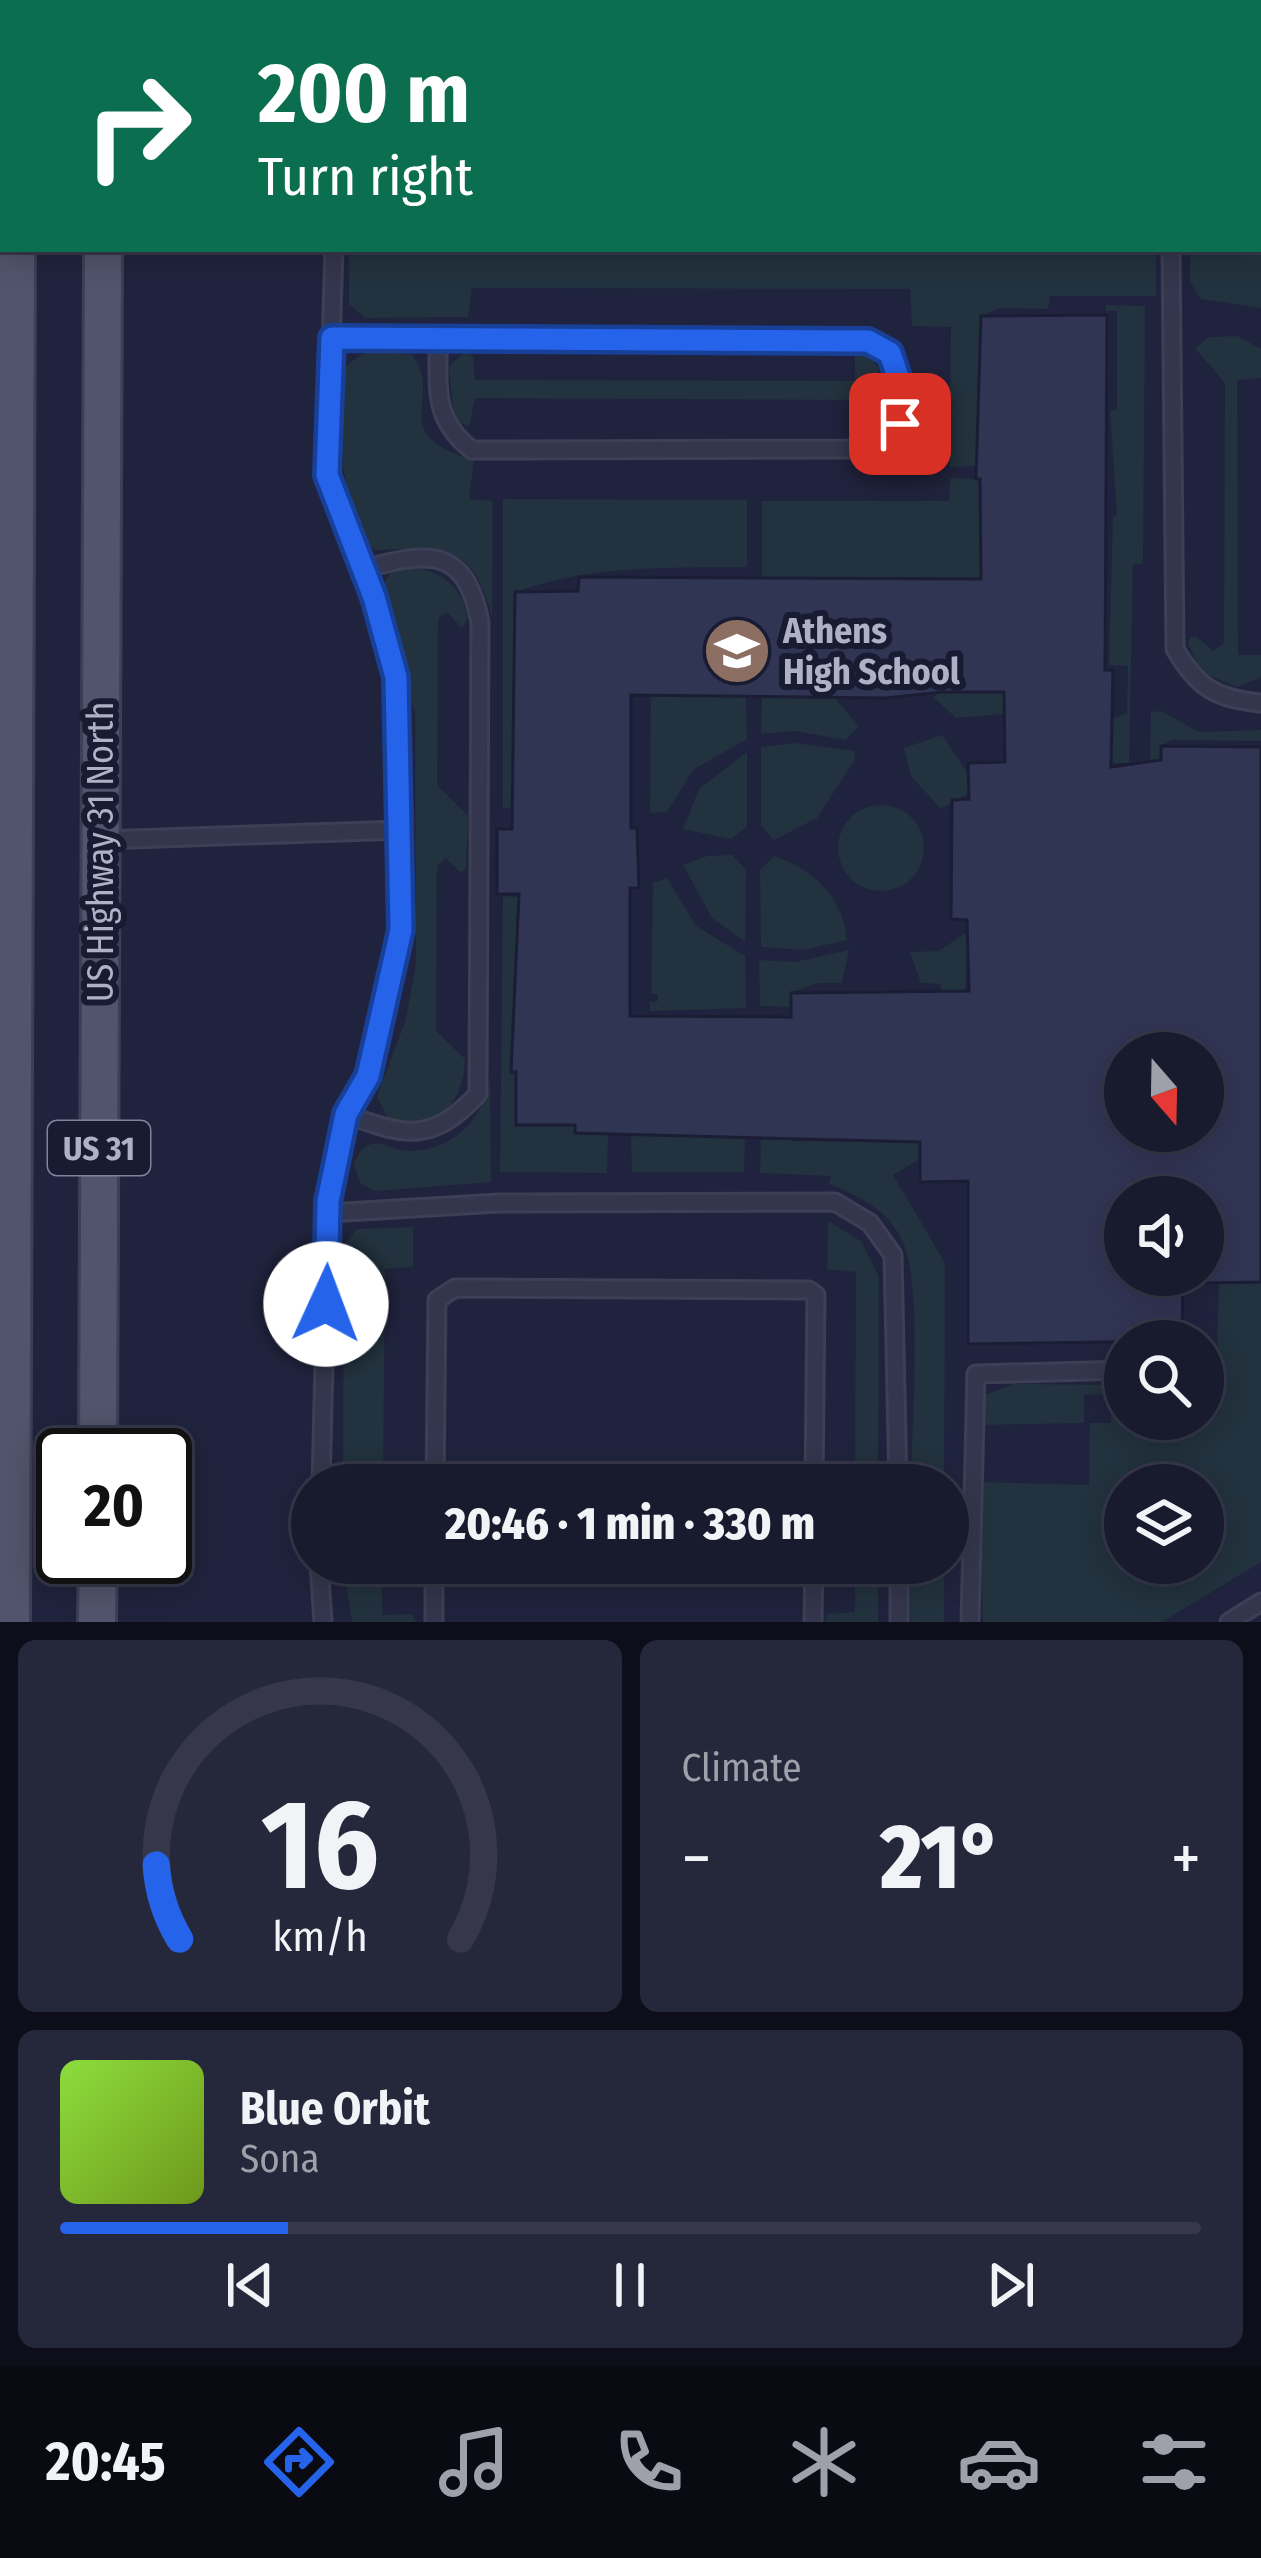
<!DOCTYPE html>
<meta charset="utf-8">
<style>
body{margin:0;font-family:"Fira Sans Condensed",sans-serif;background:#25273a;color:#f1f3f6;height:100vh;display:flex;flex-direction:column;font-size:45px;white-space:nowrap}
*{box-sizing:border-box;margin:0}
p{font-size:39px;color:#9fa1aa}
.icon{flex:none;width:66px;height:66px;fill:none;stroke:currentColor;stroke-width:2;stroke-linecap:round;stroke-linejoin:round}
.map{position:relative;height:1622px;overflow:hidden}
.drawer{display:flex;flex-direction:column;gap:18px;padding:18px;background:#0d0e19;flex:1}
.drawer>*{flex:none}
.top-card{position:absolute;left:0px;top:0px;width:1263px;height:252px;box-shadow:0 6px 30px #0003,0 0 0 3px #36384a;background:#0b6e4f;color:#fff;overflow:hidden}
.needle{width:78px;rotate:160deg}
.tools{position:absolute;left:1104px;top:1032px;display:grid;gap:24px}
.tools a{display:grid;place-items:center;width:120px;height:120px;border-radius:50%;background:#181a2e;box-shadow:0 6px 30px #0003,0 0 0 3px #36384a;font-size:60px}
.speed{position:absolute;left:36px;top:1428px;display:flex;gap:24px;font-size:60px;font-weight:700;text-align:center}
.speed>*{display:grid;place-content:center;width:156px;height:156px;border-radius:50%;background:#181a2e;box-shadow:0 6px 30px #0003,0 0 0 3px #36384a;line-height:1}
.speed .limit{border:6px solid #111;border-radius:18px;background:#fff;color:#111}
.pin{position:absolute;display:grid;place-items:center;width:102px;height:102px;color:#fff;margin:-51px;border-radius:24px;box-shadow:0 6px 18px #0006}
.me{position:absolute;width:132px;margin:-66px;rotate:2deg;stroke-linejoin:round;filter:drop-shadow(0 0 9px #0008)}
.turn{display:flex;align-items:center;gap:42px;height:252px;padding:0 60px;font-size:54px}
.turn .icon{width:156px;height:156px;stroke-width:2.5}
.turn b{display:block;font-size:84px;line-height:102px}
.big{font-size:90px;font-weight:800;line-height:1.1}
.drawer .card{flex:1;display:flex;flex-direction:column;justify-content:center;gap:18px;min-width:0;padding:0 42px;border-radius:18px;background:#25273a}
.drawer .dial{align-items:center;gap:0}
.dial svg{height:312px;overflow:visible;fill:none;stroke:#36384a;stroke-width:7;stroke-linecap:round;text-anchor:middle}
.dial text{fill:#f1f3f6;stroke:none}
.song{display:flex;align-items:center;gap:36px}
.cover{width:144px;height:144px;border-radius:18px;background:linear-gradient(135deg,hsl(90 70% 55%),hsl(80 70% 35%))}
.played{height:12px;border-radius:6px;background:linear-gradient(90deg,#2563eb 20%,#36384a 20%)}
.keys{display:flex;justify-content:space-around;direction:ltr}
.heat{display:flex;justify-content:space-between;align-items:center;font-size:66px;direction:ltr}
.drawer .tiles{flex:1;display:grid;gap:18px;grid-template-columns:1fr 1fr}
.card:last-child{grid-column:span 2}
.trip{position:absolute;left:291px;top:1464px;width:678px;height:120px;border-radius:60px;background:#181a2e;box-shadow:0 6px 30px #0003,0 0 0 3px #36384a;font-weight:800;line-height:120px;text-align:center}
.dock{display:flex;height:192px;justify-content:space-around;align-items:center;background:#0a0a12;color:#9fa1aa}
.dock .icon{width:84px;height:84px}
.dock .current{color:#2563eb}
.dock b{font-size:54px;color:#f1f3f6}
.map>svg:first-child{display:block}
</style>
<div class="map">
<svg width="1261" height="1622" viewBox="0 0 1261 1622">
<rect width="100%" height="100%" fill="#20233d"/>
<g fill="#22323e" fill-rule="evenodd">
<polygon points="651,0 1235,0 1236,3 642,3"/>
<polygon points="1261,97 1261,308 1201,299 1190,282 1190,249 1260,249"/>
<polygon points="349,249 1156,249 1156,296 1050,296 1048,309 1001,308 981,316 976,466 950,467 951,327 912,326 910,289 472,288 468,317 365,318 349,304"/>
<polygon points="1105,305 1145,306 1143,563 1133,565 1129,763 1111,763 1112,719 1127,713 1128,666 1109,665 1113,517 1117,515 1110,411 1117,410 1117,311 1106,311"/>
<polygon points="1237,336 1261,349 1261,378 1237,380 1238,655 1261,655 1261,677 1237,687 1201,672 1188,644 1190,637 1197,637 1213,651 1224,643 1225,383 1195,348 1209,337"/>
<path d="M 367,350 L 411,354 C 447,399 382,433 474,460 L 469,499 L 493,501 L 492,616 C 471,539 442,548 375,550 L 358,537 L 343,468 L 345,367 Z"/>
<polygon points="466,351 473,357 475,380 855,381 855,355 866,353 879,368 877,417 867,428 857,429 855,400 475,398 469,427 454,420 449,366"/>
<polygon points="950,478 980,479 982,624 762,578 762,501 949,501"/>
<path d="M 503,499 L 747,500 L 747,567 C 664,568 591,565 516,592 L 512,808 L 503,808 Z"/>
<path d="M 417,567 C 447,576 461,587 468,618 L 462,628 L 447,612 L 438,618 L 437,785 L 468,816 L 466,869 L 460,872 L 446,858 L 437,866 L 436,1031 L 465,1059 C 464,1105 435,1134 388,1119 L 377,1096 L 405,1022 L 416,965 L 415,712 L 380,590 L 390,573 Z"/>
<polygon points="942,692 1003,692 1003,714 956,718 933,697"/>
<polygon points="651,695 746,696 747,739 693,770 667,812 650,813"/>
<polygon points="762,696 834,697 859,726 845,740 795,731 761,734"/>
<polygon points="1161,711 1199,732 1261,730 1261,741 1172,740 1161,746 1162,772 1150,772 1151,712"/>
<polygon points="942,735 968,774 969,793 941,809 911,776 904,748"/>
<polygon points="794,743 855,751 854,761 817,818 774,840 761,826 761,747"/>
<polygon points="747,752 747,826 731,839 683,829 699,789"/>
<circle cx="881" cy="848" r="43"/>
<polygon points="732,855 746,870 745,942 712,918 683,865 707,856"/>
<path d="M 774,856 C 814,870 843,897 847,940 L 803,950 L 761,947 L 760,870 Z"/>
<polygon points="667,878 696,926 745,956 746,1008 650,1011 650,1002 658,1001 658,994 651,994 653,883"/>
<polygon points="503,896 519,897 511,1071 516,1072 516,1125 575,1125 576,1133 608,1134 607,1173 500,1172"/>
<polygon points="968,931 965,996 943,996 940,984 921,983 910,952 939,951"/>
<polygon points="849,950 842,983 818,983 792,992 791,1007 760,1006 759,960 795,962"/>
<path d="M 490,1079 L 491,1182 L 376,1191 L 361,1184 L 354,1165 C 357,1155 361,1147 372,1144 C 382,1142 391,1148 401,1150 C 447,1156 483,1122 490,1079 Z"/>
<polygon points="631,1134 745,1134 744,1172 632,1172"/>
<path d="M 761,1134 L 791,1135 L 792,1141 L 920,1142 L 920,1159 L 893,1175 L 945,1263 L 944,1485 L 911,1485 C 911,1429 924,1286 902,1240 C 888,1210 859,1196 829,1184 L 831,1176 L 760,1173 Z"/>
<polygon points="828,1221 861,1241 879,1277 878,1485 855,1485 856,1272 827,1269"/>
<polygon points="413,1227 413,1267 385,1269 383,1485 343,1485 344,1245 357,1229"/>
<path d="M 1261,1282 L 1261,1562 L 1162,1622 L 983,1622 L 979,1482 L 1089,1485 L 1090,1423 L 1111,1423 L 1111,1394 L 1084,1395 L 1084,1423 L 977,1425 L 985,1395 L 1013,1384 L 1125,1385 L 1125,1419 L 1201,1422 L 1203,1351 L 1217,1350 L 1219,1283 ZM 1125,1485 L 1203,1485 L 1203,1563 L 1125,1563 Z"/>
<polygon points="343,1563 382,1563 382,1615 412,1614 416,1622 352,1622"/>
<polygon points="855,1563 878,1563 878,1622 825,1622 828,1614 855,1612"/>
<rect x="910" y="1563" width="34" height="59"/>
</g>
<path fill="#313554" stroke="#1b1d34" stroke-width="3" fill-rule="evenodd" d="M 1107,315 L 1105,670 L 1113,670 L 1111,767 L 1161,760 L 1161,746 L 1261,747 L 1261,1282 L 1203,1283 L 1203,1197 L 1125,1197 L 1125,1275 L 1183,1275 L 1182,1341 L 968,1344 L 968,1181 L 920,1182 L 920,1142 L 575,1133 L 575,1125 L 516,1125 L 516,1072 L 511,1072 L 519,894 L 497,894 L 497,829 L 512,829 L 515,592 L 578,591 L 579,577 L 981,579 L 980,479 L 976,479 L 981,316 ZM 942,692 L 1004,692 L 1005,762 L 968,763 L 969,799 L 952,800 L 951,919 L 967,920 L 969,991 L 791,993 L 791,1017 L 630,1016 L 630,888 L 639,888 L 637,828 L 631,828 L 631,695 L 886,698 ZM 1125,1053 L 1203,1053 L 1203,1131 L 1125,1131 Z"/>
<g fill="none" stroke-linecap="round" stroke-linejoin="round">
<g stroke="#3d3f56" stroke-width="21">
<g id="service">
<polyline points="516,3 525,0"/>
<polyline points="1260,84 1261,83"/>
<path d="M 1171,249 L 1175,649 C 1197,687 1216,699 1261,703"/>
<path d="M 331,337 L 868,341 L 890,353 C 903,393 910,433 866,449 L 472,450 C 431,418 439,387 438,338"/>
<polyline points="103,840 399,830"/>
<path d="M 346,1114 C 406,1137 432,1143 478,1094 L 480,622 C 465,545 427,552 363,569"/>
<polyline points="328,1213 499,1203 835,1202 870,1223 893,1255 898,1485"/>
<polyline points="321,1485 328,1201 346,1114 367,1076 401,930 396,678 374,597 327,475 334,249"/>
<polyline points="435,1485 437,1300 455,1288 809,1290 816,1295 814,1485"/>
<polyline points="319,1563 323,1622"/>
<polyline points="899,1563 899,1622"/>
<polyline points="434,1622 434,1563"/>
<polyline points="813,1622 814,1563"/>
<polyline points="970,1622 976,1374 1125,1370"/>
<polyline points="1229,1622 1261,1602"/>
</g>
</g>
<g stroke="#3d3f56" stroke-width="42">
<g id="primary">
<polyline points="17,3 17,0"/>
<polyline points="104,3 104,0"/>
<polyline points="98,1455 103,249"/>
<polyline points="11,1622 16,249"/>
<polyline points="97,1622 98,1557"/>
</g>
</g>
<use href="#service" stroke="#34364d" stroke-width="15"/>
<use href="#primary" stroke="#52546d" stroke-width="36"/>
</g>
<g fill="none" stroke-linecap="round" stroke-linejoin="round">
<g stroke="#184099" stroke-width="30">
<polyline id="route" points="326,1304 328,1201 337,1158 346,1114 368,1076 401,930 396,677 374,597 327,475 332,338 868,341 890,353 899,380 900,424"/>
</g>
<use href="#route" stroke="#2563eb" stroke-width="21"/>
</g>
<defs>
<g id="school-disc" transform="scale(3.45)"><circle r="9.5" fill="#8d6e63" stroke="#191b32"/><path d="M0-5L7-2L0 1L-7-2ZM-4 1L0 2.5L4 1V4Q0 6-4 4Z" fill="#fff"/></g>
</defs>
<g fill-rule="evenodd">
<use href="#school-disc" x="737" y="651"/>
</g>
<g text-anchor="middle" stroke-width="12" stroke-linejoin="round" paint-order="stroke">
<rect fill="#191b32" stroke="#82849c" stroke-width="3" x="48" y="1121" width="102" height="54" rx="9"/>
<g font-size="33" font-weight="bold" fill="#afb1c9">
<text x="99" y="1160">US 31</text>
</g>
<g font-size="36" font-weight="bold" fill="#afb1c9" stroke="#191b32" text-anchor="start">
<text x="783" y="643">Athens<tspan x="783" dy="41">High School</tspan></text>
</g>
<g font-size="36" fill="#afb1c9" stroke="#191b32">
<text transform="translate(100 852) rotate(-90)" y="13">US Highway 31 North</text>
</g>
</g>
</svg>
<div class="tools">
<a><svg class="needle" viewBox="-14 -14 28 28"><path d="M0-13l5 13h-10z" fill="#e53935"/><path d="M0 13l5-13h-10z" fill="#9fa1aa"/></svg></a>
<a><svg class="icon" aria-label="sound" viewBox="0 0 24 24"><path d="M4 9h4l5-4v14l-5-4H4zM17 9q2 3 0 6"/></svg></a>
<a><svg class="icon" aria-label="search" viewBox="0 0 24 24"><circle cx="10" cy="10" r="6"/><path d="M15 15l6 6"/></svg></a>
<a><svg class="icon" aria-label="layers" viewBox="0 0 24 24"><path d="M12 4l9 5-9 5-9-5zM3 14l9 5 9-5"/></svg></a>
</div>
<div class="speed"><div class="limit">20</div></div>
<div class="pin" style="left:900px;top:424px;background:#d93025"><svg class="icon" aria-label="arrive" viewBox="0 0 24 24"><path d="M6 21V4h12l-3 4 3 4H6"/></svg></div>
<svg class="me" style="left:326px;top:1304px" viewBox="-20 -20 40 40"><circle r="19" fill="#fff"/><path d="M0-13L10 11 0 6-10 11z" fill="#2563eb"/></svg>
<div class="trip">20:46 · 1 min · 330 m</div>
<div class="top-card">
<div class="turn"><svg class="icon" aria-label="right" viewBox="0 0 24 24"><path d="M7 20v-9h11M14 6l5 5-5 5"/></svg><div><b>200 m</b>Turn right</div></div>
</div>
</div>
<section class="drawer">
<div class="tiles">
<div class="card dial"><svg viewBox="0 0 100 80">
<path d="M14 69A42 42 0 1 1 86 69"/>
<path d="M14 69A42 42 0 0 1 8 50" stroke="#2563eb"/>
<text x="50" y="56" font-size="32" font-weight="700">16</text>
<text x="50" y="72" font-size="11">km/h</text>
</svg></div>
<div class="card"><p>Climate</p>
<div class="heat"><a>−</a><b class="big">21°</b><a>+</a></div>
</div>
<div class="card">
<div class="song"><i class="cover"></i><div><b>Blue Orbit</b><p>Sona</p></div></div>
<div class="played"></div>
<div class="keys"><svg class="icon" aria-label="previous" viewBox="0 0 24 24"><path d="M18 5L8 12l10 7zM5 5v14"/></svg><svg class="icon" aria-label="pause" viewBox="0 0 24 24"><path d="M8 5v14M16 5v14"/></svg><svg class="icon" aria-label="next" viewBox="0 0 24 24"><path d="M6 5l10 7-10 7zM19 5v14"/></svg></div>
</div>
</div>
</section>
<nav class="dock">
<b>20:45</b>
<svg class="icon current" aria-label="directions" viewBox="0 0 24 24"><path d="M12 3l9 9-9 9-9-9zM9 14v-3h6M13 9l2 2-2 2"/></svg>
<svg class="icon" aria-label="music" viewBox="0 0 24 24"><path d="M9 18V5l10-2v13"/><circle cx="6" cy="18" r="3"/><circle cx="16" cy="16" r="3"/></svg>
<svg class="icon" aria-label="phone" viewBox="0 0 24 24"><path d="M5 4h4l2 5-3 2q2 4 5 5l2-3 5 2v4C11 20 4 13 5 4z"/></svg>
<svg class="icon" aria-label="climate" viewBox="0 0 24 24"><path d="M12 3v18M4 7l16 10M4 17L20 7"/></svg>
<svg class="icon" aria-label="car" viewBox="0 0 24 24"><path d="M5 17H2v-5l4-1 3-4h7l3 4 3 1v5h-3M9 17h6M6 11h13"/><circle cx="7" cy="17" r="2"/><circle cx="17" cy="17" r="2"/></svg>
<svg class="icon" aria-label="filters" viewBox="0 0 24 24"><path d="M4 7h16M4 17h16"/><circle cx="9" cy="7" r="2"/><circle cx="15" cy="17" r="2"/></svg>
</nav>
